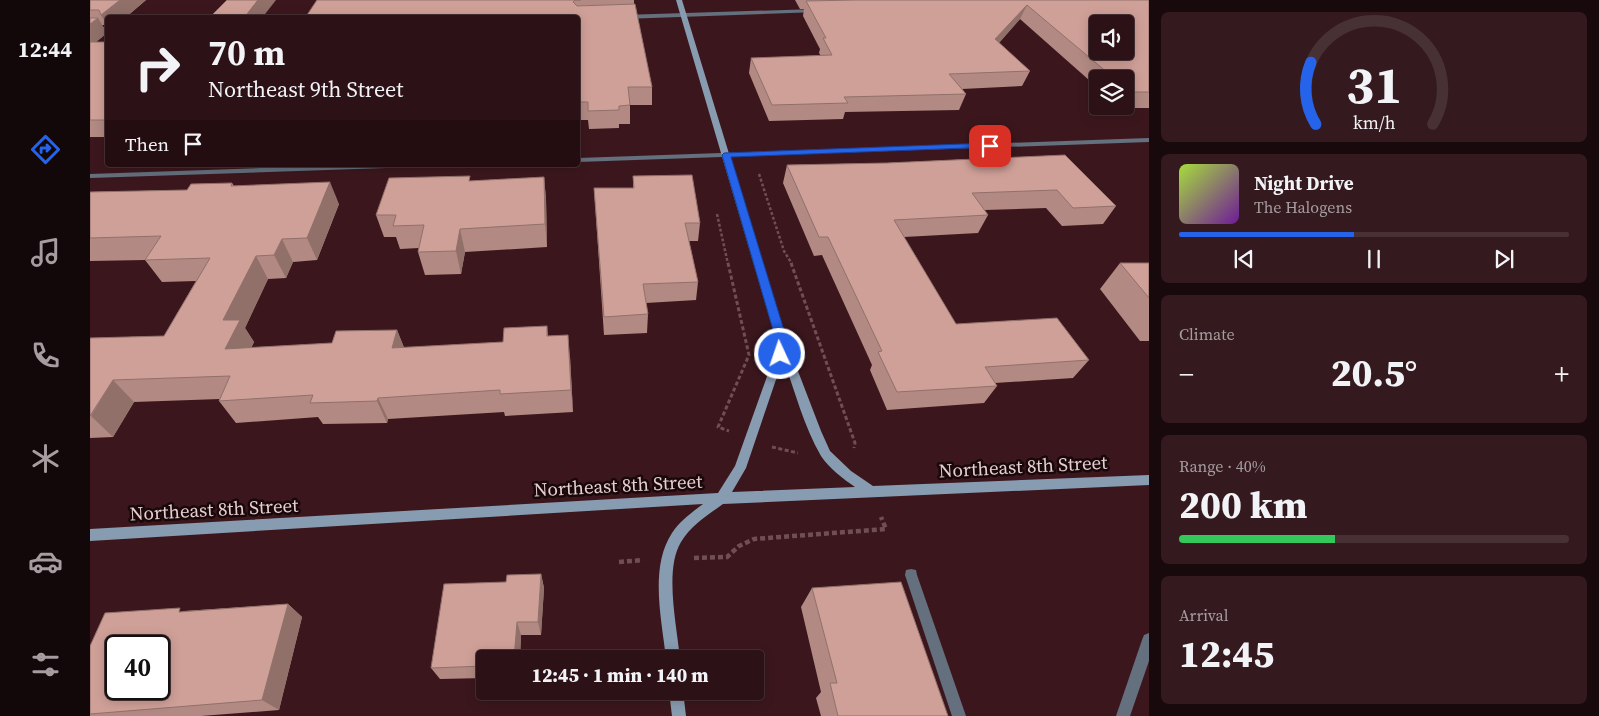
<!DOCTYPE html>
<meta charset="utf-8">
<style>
body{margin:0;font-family:"Source Serif 4",serif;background:#341a1f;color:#f1f3f6;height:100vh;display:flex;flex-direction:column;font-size:19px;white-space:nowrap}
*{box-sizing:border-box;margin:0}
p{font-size:16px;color:#a69da1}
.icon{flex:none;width:28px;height:28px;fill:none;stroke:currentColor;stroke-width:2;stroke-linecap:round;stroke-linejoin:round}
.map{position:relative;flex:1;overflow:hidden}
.details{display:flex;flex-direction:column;gap:12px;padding:12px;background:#18090c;width:450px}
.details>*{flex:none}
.top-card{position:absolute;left:15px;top:15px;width:475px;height:152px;border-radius:5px;box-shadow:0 2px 12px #0003,0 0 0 1px #483135;background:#2c1116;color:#f1f3f6;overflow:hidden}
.tools{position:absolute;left:999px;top:15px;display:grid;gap:10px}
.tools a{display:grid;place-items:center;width:45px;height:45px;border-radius:5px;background:#2c1116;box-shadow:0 2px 12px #0003,0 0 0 1px #483135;font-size:25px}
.speed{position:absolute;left:15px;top:635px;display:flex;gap:10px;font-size:25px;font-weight:700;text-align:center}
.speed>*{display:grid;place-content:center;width:65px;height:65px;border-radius:50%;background:#2c1116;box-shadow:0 2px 12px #0003,0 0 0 1px #483135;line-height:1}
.speed .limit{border:2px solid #111;border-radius:8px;background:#fff;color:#111}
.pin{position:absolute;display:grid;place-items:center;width:42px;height:42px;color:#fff;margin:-21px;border-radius:10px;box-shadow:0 2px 8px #0006}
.me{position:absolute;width:55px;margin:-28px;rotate:357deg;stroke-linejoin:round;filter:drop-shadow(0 0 4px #0008)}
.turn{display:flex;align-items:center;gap:18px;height:105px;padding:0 20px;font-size:22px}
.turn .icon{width:65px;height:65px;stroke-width:2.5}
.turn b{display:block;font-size:35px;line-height:42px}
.then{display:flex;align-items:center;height:48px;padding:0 20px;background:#0003;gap:10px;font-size:19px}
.big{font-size:38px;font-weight:800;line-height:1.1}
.details .widget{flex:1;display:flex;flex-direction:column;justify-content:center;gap:8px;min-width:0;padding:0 18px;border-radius:8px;background:#341a1f}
.details .dial{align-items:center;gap:0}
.dial svg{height:130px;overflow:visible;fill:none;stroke:#483135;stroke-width:7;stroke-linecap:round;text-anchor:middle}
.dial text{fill:#f1f3f6;stroke:none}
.song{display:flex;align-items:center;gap:15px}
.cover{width:60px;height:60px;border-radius:8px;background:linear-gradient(135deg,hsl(80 70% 55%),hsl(280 70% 35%))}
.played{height:5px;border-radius:2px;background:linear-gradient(90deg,#2563eb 45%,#483135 45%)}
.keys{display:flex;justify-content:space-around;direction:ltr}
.heat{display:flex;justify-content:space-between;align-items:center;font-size:28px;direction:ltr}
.charge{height:8px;border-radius:4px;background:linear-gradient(90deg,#34c759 40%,#483135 0)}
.trip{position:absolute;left:386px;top:650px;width:288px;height:50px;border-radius:5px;background:#2c1116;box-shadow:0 2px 12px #0003,0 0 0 1px #483135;font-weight:800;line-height:50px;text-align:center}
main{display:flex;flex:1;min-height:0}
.dock{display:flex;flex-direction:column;width:90px;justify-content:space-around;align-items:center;background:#120709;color:#a69da1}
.dock .icon{width:35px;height:35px}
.dock .current{color:#2563eb}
.dock b{font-size:22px;color:#f1f3f6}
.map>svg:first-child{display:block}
</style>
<main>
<nav class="dock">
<b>12:44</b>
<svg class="icon current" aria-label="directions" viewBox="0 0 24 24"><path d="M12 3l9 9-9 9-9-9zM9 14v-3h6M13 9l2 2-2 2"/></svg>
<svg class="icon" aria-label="music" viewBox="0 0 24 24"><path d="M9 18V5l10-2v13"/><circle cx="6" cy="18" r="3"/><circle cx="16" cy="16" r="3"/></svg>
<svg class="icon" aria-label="phone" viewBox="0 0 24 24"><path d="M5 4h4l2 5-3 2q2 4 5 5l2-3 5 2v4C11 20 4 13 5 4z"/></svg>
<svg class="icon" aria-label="climate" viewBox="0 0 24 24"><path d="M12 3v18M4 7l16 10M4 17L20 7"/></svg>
<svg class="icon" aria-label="car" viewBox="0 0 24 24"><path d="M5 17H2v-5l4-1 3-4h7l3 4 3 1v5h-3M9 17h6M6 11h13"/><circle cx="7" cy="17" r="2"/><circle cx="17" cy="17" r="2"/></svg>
<svg class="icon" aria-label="filters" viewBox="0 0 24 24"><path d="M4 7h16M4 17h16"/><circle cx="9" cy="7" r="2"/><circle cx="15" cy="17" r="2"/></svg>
</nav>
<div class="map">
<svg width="1059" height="716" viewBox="0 0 1059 716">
<rect width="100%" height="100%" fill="#3b171d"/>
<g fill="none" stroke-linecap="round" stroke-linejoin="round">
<g stroke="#704f54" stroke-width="2.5" stroke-dasharray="3 2" stroke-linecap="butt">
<polyline points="669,174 694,251 702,264"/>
<polyline points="627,214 638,264"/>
</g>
<g stroke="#704f54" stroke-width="3" stroke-dasharray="4 2.5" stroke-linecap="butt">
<polyline points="638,263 659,355 628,427 639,431"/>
<polyline points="701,263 765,443 764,448"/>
<polyline points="682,447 708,453"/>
</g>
<g stroke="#704f54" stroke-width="4.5" stroke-dasharray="5 3" stroke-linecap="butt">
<polyline points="604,558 637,557 649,546 664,539 796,529 791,517"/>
<polyline points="529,562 553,560"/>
</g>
<polygon fill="#64707e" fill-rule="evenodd" points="821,569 826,570 827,575 876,716 862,716 815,575 816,570"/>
<g fill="#64707e" fill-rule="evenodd">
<polygon points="726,9 728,10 728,12 533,19 530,17 533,15"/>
<rect x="0" y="27" width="18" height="4"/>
<polygon points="1059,138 1059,142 488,162 488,158"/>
<polygon points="260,165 329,165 325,167 0,178 0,174"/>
<polygon points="1059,633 1059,661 1040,716 1026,716 1052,640 1054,635"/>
</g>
<g fill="#889cb1" fill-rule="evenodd">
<path d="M 586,0 L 592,0 L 696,340 L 731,431 L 740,451 L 761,471 L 783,486 L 1059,475 L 1059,485 L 633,504 C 618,515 601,525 591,542 C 574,570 587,626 590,659 L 576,659 C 572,620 559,568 582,533 C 590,521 601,513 613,504 L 0,541 L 0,529 L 628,493 L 645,466 L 685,354 L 686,340 ZM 693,359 C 705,391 714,427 731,456 C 739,468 753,479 765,487 L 642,492 L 656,468 Z"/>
<polygon points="579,691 593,691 596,716 582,716"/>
</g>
</g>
<g fill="#b28a83">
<polygon points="0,0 56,0 35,18 18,18 18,26 17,25 12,25 17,33 6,42 18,42 18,137 0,137"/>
<polygon points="227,0 544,0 544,4 562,87 562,105 540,105 540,124 529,124 529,128 499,129 498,120 488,120 488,18"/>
<polygon points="705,0 1059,0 1059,108 1031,108 1029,106 1035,106 1035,79 1008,79 1008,88 930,19 909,43 940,71 932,86 872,89 876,94 869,110 755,112 753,119 679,121 659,73 661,58 731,56 729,53 730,49 713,16 714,9 710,9"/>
<polygon points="975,155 1026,206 1013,224 972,226 956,208 895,210 898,215 888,233 814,237 866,324 999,360 983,378 905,383 907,386 894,403 797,410 780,370 782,365 732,255 724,256 693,183 697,165 797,163"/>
<polygon points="543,176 610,223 608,241 599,241 608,282 606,300 556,303 558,314 557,333 514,335 504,188 543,188"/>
<polygon points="454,177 456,199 457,247 375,252 371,274 335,275 328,252 329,248 310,249 306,237 294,237 286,215 381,181"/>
<polygon points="142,183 144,186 249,204 227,260 203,262 196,278 178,279 155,328 164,342 161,348 242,343 307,330 314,348 413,342 457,326 458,336 480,357 483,412 415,416 414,412 298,419 297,423 233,424 228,417 146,423 129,401 130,399 44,402 23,437 0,438 0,338 74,336 106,281 72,282 55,260 0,261 0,192 97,190"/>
<polygon points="1030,263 1059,263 1059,341 1050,341 1010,289"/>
<polygon points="451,574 454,588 451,635 431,635 430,659 395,659 395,678 350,679 341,668 416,582"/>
<polygon points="722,588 858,716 731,716 726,698 731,692 711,607"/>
<polygon points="198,604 212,617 189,710 111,716 0,716 0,646 94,611"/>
</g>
<g fill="#91706a">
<polygon points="30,0 56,0 35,18 18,18 18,26 11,15"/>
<polygon points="168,0 186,0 172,18 154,18"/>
<polygon points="937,5 930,19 899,54 905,39"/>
<polygon points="8,18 17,33 0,47 0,24"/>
<polygon points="454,177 456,199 457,247 455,224"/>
<polygon points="240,182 249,204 227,260 217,238"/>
<polygon points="370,229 375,252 371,274 366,251"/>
<polygon points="192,239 203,262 196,278 184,255"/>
<polygon points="166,256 178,279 155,328 164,342 151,371 135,349 133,320"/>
<polygon points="307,330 316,352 302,348"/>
<polygon points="478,335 480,357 483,412 481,390"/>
<polygon points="23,380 44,402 23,437 1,416"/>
<polygon points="288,398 298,419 297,423 287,401"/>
<polygon points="451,574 454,588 451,635 448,622"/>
<polygon points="198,604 212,617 189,710 172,700"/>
<polygon points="427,622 431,635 430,659 424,659"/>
</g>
<g fill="#cfa098" stroke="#91706a" fill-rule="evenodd">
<polygon points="0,0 30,0 11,15 9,10 0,10"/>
<polygon points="137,0 168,0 154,18 119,18"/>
<polygon points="227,0 491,0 485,0 483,2 487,6 545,4 562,87 538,87 540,105 529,106 529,110 498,111 498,102 488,102 488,18 215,18"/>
<path d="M 765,0 L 1059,0 L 1059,92 L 1041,92 L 1035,87 L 1035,79 L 1025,79 L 937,5 L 905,39 L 940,71 L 859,74 L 876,94 L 754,97 L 758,103 L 682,105 L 661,58 L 742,55 L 733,38 L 736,38 L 716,1 ZM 1008,24 L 1035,24 L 1035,51 L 1008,51 Z"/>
<polygon points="0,18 8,18 0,24"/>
<rect x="0" y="42" width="18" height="78"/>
<polygon points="975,155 1026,206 983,208 967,190 882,193 898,215 804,220 866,324 967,318 999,360 895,367 907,386 807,392 788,352 792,351 738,237 729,237 697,165 797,163"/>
<polygon points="602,175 610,223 595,223 608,282 553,284 558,314 514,317 504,188 544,188 543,176"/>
<polygon points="380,176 379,181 454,177 455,224 370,229 366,251 328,252 334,225 303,226 306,215 286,215 299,178"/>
<polygon points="240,182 217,238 192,239 184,255 166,256 133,320 150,320 135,349 242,343 246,331 307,330 302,348 413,342 414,328 457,326 457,336 478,335 481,390 410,394 410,390 288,398 287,401 220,403 223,395 129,401 140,376 23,380 0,416 0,338 74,336 120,258 55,260 71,236 0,238 0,192 97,190 101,184 142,183 141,186"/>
<polygon points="1030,263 1059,263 1059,298"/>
<polygon points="451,574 448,622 427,622 424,659 395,659 395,666 341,668 354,584 416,582 417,575"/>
<polygon points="811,582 858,716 748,716 740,683 747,683 722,588"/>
<path d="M 198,604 L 172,700 L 0,714 L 0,646 L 15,613 L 90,608 L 89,612 ZM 26,646 L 69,646 L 69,689 L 26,689 Z"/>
</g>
<polygon fill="#2563eb" stroke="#184099" points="900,143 903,144 903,147 641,157 697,340 694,357 686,357 684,354 686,340 632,155 634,153"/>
<g text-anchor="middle" stroke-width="5" stroke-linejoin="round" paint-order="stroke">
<g font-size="19" fill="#e7ced0" stroke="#18080a">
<text transform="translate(933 466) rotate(-3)" y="7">Northeast 8th Street</text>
<text transform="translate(528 485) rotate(-3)" y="7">Northeast 8th Street</text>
<text transform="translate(124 509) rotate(-3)" y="7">Northeast 8th Street</text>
</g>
</g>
</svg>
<div class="tools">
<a><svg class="icon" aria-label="sound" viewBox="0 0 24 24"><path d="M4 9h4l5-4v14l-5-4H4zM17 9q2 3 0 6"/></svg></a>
<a><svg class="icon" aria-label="layers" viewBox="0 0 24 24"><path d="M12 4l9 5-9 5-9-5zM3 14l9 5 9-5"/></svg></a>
</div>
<div class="speed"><div class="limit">40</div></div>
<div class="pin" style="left:900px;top:146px;background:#d93025"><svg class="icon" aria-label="arrive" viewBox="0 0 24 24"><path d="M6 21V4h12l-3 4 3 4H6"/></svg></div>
<svg class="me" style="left:690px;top:354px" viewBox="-20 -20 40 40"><circle r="17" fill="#2563eb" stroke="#fff" stroke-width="3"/><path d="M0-11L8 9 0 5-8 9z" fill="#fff"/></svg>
<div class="trip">12:45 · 1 min · 140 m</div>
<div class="top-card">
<div class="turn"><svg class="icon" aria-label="right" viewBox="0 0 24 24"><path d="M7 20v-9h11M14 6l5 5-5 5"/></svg><div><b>70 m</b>Northeast 9th Street</div></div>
<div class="then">Then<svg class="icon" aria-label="arrive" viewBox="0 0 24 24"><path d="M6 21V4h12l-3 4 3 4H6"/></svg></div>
</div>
</div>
<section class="details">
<div class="widget dial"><svg viewBox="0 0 100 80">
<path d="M14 69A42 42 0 1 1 86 69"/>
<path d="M14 69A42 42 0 0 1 11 31" stroke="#2563eb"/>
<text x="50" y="56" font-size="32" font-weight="700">31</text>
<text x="50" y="72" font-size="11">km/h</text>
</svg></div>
<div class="widget">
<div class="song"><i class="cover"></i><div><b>Night Drive</b><p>The Halogens</p></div></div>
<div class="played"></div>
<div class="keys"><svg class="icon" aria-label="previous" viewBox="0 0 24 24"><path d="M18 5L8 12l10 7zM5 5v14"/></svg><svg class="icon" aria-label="pause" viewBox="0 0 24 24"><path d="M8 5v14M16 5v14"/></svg><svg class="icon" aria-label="next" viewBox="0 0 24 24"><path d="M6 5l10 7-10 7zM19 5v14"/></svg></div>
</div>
<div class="widget"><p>Climate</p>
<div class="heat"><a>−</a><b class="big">20.5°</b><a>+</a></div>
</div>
<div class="widget"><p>Range · 40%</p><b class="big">200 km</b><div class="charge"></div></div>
<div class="widget"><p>Arrival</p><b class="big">12:45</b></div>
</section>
</main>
